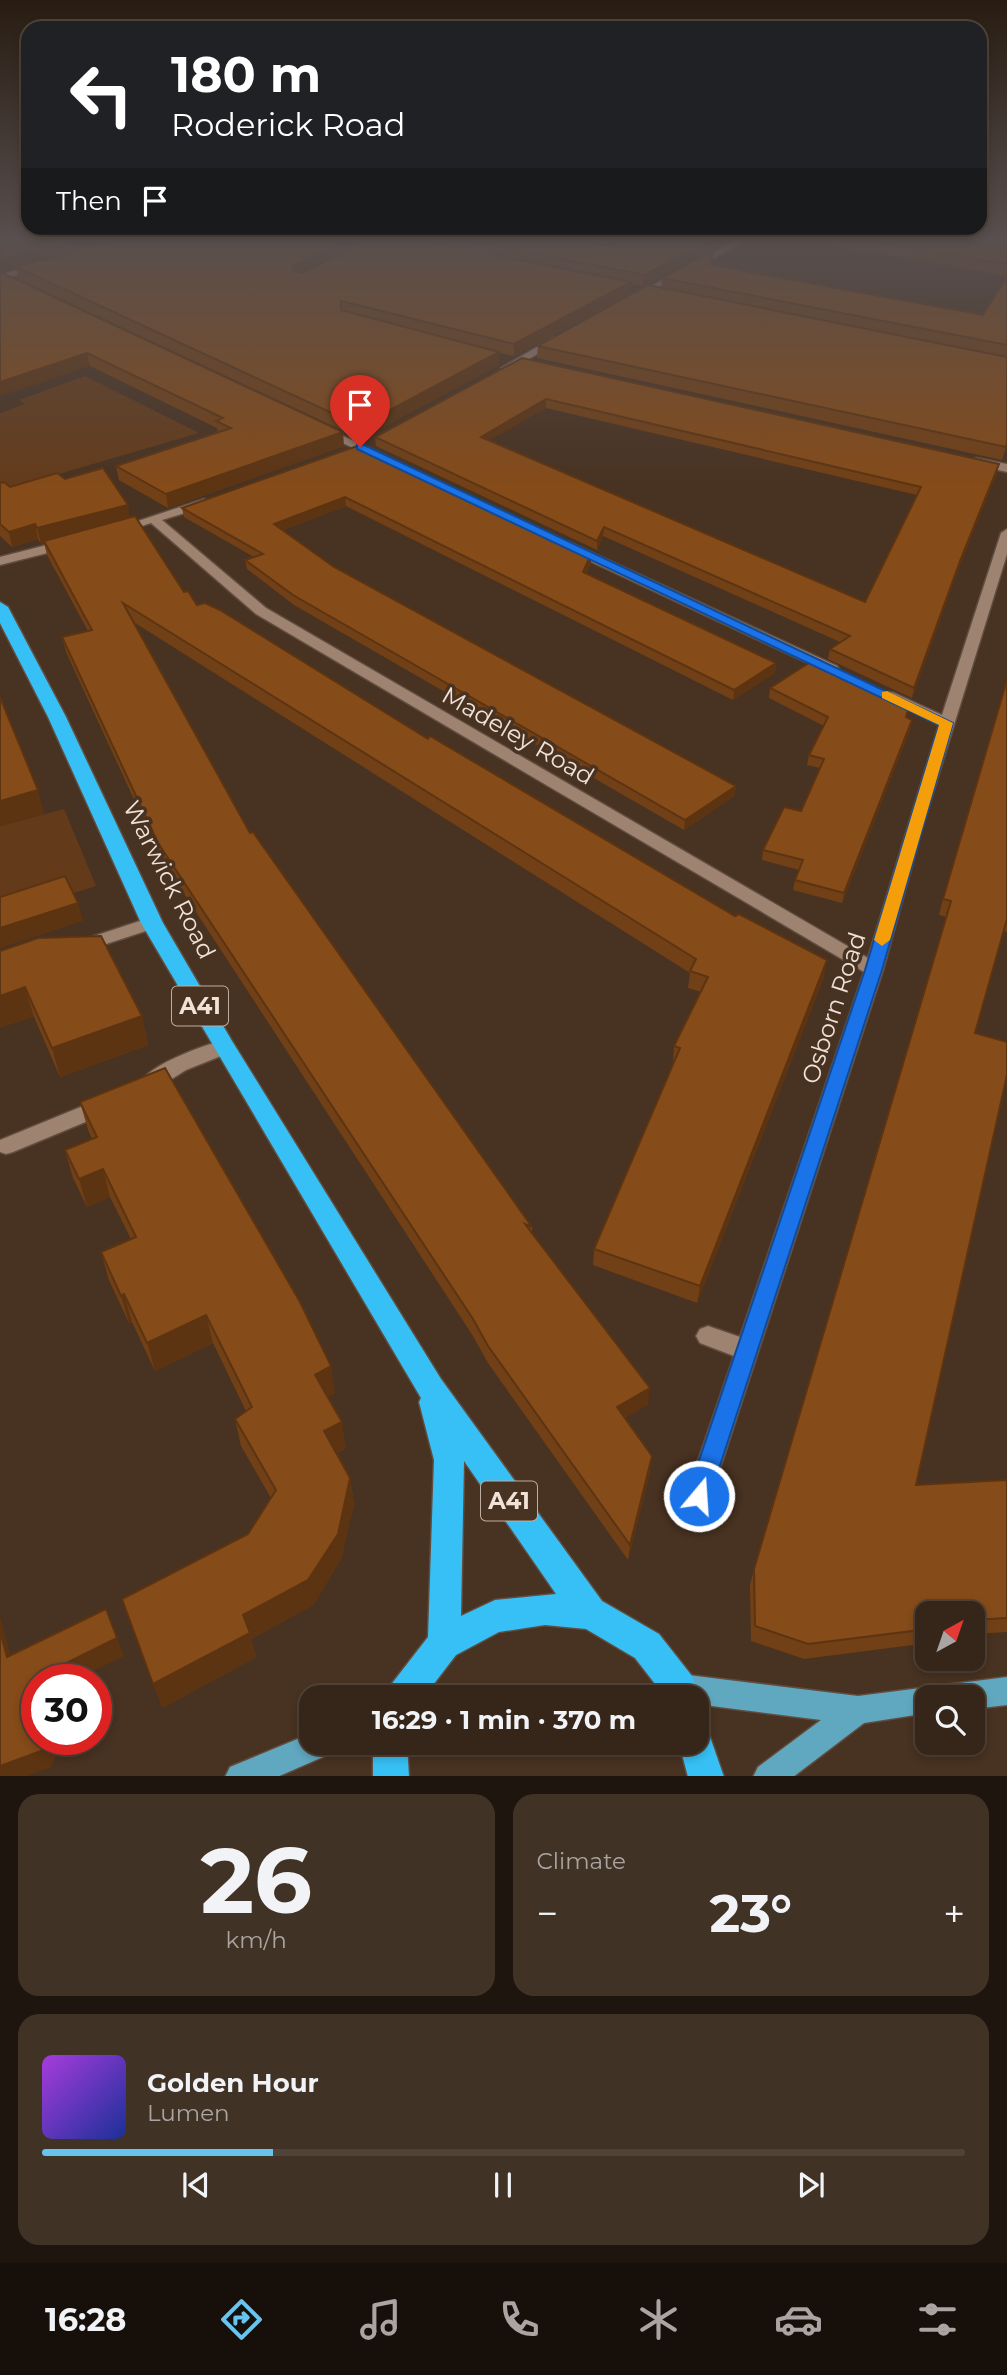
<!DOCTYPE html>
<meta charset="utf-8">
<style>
body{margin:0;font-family:Montserrat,sans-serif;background:#413226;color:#f1f3f6;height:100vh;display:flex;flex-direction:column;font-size:26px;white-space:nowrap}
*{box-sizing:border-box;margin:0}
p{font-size:23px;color:#aaa5a2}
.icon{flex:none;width:38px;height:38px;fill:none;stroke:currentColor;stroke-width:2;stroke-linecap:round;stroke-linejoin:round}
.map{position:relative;height:1776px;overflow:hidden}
.side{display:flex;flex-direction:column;gap:18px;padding:18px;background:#1e150e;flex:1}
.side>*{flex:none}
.top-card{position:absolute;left:21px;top:21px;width:966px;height:214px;border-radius:21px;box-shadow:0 4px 10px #0003,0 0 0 2px #504338;background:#202124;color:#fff;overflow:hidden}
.needle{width:46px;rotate:40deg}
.controls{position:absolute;left:915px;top:1601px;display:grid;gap:14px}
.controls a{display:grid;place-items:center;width:70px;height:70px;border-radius:14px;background:#362619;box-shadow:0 4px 10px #0003,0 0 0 2px #504338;font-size:35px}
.speed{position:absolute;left:21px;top:1664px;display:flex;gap:14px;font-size:35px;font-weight:700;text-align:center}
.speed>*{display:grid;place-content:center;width:91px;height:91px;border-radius:50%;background:#362619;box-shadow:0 4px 10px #0003,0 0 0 2px #504338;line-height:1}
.speed .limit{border:10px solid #d22;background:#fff;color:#111}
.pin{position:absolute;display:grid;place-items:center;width:60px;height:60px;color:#fff;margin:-72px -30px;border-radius:50% 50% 50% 0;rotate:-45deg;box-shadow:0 0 7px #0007}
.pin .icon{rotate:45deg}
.me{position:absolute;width:77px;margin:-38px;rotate:18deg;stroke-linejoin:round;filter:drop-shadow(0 0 5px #0008)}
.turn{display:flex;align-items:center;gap:24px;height:147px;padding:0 35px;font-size:32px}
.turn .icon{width:91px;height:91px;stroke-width:2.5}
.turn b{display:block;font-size:49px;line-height:60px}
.then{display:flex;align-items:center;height:66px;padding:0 35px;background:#0003;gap:14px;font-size:26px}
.big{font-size:52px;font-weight:700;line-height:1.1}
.side .tile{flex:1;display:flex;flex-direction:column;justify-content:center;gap:10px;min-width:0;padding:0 24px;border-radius:21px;background:#413226}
.side .dial{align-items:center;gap:0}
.dial b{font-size:91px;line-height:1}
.song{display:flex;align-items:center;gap:21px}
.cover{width:84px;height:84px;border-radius:10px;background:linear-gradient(135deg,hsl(280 70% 55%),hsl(230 70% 35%))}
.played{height:7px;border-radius:4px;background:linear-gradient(90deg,#66c4ef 25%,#504338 25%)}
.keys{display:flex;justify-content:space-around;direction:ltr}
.heat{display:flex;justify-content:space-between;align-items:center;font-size:38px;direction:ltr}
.side .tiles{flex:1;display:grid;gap:18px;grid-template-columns:1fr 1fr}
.tile:last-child{grid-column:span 2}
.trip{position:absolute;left:299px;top:1685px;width:410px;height:70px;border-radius:21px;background:#362619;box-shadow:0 4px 10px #0003,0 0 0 2px #504338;font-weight:700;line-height:70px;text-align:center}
.menu{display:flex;height:112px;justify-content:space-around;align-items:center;background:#160f0a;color:#aaa5a2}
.menu .icon{width:49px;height:49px}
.menu .active{color:#66c4ef}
.menu b{font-size:32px;color:#f1f3f6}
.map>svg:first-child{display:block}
</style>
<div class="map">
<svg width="1007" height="1777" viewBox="0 0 1007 1777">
<rect width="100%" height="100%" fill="#483221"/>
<g fill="#643b1a">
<polygon points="85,376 199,433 25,484 0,494 0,413 25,404 19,400"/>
<polygon points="64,809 96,886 0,916 0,826"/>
</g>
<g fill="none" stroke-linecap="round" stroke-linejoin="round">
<g stroke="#614d3f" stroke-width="3">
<g id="minor">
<polygon points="739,238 750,238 638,300 630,298"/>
<polygon points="39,264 42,265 42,269 0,279 0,275"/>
<polygon points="554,337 563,339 510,370 501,368"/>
<polygon points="318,428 326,428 386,456 376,458 318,432"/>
<polygon points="976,458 1007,464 1007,472 972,464 972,460"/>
<polygon points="204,499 208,500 208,506 162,520 266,608 868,958 939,725 882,696 889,692 894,693 942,715 1001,533 1007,529 1007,554 923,825 883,970 708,1505 699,1508 690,1505 686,1496 734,1356 700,1343 696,1336 700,1329 708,1326 740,1337 864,972 256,614 151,523 117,534 111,530"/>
<polygon points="66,540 72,544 71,547 0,565 0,557"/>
<polygon points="569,542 837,666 839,669 832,673 827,672 564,549 563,546"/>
<polygon points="152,917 158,919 161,923 158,927 82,952 76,950 73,946 76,942"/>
<path d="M 224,1040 L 231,1042 L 234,1047 L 231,1052 L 186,1070 L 156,1089 L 149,1092 L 142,1089 L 139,1084 C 150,1064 202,1046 224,1040 Z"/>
<polygon points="105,1097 112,1099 115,1105 112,1111 13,1152 6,1154 0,1152 0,1140"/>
</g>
</g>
<g stroke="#614d3f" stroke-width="3">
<g id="major">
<polygon points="680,1674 858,1696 1007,1677 1007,1705 973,1709 973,1698 928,1698 928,1713 864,1723 793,1777 753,1777 758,1767 821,1720 696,1704 696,1698 670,1698 666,1688 670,1678"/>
<polygon points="312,1733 312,1743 336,1743 332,1753 277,1777 225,1777 230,1767"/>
</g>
</g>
<g stroke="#614d3f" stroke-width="3">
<g id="highway">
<path d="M 0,602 L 8,607 L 66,717 L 163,923 L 232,1041 L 441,1379 L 602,1601 L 659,1634 L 692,1676 L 700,1698 L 696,1706 L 696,1698 L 666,1698 L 635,1658 L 586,1629 L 545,1625 L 499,1632 L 456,1655 L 423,1698 L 385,1698 L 390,1686 L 428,1637 L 434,1460 L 419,1402 L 421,1398 L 141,923 L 48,717 L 0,623 ZM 464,1461 L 556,1594 L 495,1600 L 461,1616 Z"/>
<polygon points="696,1726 708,1731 724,1777 688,1777 679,1743 696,1743"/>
<polygon points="373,1743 407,1743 409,1777 373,1777"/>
</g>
</g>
<use href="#minor" fill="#9e8371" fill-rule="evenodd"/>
<use href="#major" fill="#60a8c0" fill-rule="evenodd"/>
<use href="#highway" fill="#37c0f5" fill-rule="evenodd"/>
</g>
<g fill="#724016" fill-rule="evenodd">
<polygon points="0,238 366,238 366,240 373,238 563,238 610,247 715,248 643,286 630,284 630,294 514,356 499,353 499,365 361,439 19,279 16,267 19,266 0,271"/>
<polygon points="788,238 1007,238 1007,276"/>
<polygon points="712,265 983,315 1007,277 1007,444 1002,460 537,358 538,346 661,288 662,278"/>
<polygon points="0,272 344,446 168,508 119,480 116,466 218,432 217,428 90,366"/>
<path d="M 522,358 L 997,472 L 958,570 L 912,698 L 828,659 L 830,649 L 840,642 L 603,536 L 597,550 L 376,446 L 375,437 ZM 546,408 L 917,495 L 865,602 L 489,440 Z"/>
<polygon points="360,445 591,554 591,563 586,574 776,663 775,673 733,700 346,506 283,530 334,567 736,786 734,796 684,830 294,605 247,569 245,560 254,557 184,517 182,508"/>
<polygon points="65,479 130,518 184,592 197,605 428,739 824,977 697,1303 593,1265 594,1249 673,1063 674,1046 701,992 688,988 690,973 135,623 250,833 532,1227 532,1233 648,1404 625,1418 650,1472 628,1560 488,1363 473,1336 162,860 66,652 62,637 88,631 47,555 44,543 41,544 38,539 12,547 0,536 0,483 10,487"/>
<polygon points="1007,680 1007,932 1004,931 975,1033 916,1485 1007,1480 1007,1632 973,1634 973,1614 928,1614 928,1643 804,1659 751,1641 750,1584 946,917 939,915 943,899"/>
<polygon points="770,688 906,717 912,720 910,730 842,903 793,890 795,880 799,870 762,860 763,850 801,811 820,768 807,765 809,755 824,726 769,698"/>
<polygon points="0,951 142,1016 148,1045 60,1077 34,1017"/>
<polygon points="80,1102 335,1393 328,1397 346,1448 337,1453 350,1478 354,1504 341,1559 313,1605 251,1639 256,1657 162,1708 248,1534 271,1498 241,1446 235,1419 246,1411 213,1343 155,1371 132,1322 129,1323 109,1280 101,1252 131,1239 110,1197 87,1207 73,1178 65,1150 92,1139 88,1130"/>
</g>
<g fill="#5d3412">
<polygon points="89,238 134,238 135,239 0,271 0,259"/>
<polygon points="348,238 366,238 366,240 294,278 292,270 293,266"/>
<polygon points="714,238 717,238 715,248 643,286 644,275"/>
<polygon points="631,282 630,294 514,356 514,344"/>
<polygon points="499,352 499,365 361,439 360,426"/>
<polygon points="87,353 90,366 0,396 0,382"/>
<polygon points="546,399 546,408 481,445 481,437"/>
<polygon points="343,432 344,446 168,508 166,494"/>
<polygon points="999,464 997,472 958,570 912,698 914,688 960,561"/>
<polygon points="345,497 346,506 275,533 274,524"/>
<polygon points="128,505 130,520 41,544 37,528"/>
<polygon points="35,524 38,539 12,547 9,532"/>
<polygon points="604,527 603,536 597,550 597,541"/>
<polygon points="591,554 591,563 582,582 583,572"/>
<polygon points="776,663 775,673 733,700 734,690"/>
<polygon points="912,720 910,730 842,903 844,893"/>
<polygon points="736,786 734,796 684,830 685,820"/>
<polygon points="38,790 44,814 0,826 0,801"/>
<polygon points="78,903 83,921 0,948 0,928"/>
<polygon points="827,960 824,977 697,1303 700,1286"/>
<polygon points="25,987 34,1017 0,1028 0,996"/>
<polygon points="142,1016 148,1045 60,1077 52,1048"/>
<polygon points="103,1169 110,1197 87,1207 79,1179"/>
<polygon points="124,1294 132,1322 129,1323 121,1296"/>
<polygon points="206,1315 213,1343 155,1371 147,1343"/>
<polygon points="331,1366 335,1393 319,1402 315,1375"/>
<polygon points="650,1388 648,1404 616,1424 617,1407"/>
<polygon points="342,1422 346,1448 328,1457 324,1431"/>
<polygon points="652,1456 650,1472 628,1560 630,1545"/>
<polygon points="350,1478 354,1504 341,1559 313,1605 251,1639 256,1657 162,1708 153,1684 243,1615"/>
<polygon points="0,1616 16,1675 7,1657 0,1631"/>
<polygon points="117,1638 124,1656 75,1680 41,1680 40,1676"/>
<polygon points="47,1740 64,1740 50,1768 27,1776 0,1776 0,1766"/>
</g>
<g fill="#854b19" stroke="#5d3412" stroke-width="2" fill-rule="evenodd">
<polygon points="0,238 89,238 0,259"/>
<polygon points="126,238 348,238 293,266 292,270 303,273 368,239 373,238 409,238 631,282 514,344 341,301 341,310 499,352 360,426 16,267"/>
<polygon points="455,238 563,238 610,247 628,238 714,238 644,275"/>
<polygon points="853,238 948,238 1007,250 1007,264"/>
<polygon points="713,250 711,265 983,315 1007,277 1007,345 662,278"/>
<polygon points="0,272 343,432 166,494 116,466 231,428 216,421 223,418 87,353 0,382"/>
<polygon points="648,285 1007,357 1007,442 1006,447 538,346"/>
<path d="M 522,358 L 999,464 L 960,561 L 914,688 L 830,649 L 850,636 L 604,527 L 597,541 L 375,437 ZM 546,399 L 806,460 L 921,487 L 865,602 L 481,437 Z"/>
<polygon points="360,445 591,554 583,572 776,663 734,690 345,497 274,524 334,567 736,786 685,820 293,595 245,560 263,554 182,508"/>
<polygon points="103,468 128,505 37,528 35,524 9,532 0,524 0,483 4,482 10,487 57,473 65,479"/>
<polygon points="135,516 184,592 188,591 197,605 205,603 220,610 428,739 430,736 735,916 739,914 827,960 700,1286 594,1249 680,1048 674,1046 708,977 690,971 696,959 123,603 250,833 253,832 532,1227 525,1224 650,1388 617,1407 652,1456 630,1545 488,1346 473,1319 158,843 62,637 92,630 44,541"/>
<polygon points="815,659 910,703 906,717 912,720 844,893 795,880 803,860 763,850 784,807 801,811 824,759 809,755 828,717 770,688"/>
<polygon points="1007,680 1007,919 975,1033 1007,1042 1007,1075 916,1485 1007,1480 1007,1618 973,1620 973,1614 928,1614 928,1629 808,1644 755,1626 754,1569 951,901 943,899"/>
<polygon points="0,697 38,790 0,801"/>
<polygon points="65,876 78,903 0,928 0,897"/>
<polygon points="101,936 142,1016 52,1048 25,987 0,996 0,951 38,938"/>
<polygon points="165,1068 300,1302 331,1366 315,1375 342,1422 324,1431 350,1478 338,1534 308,1580 243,1615 250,1633 153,1684 122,1599 248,1534 276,1490 235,1419 252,1407 206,1315 147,1343 124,1294 121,1296 101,1252 136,1237 103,1169 79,1179 65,1150 97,1137 80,1102"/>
<polygon points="106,1609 117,1638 40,1676 41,1680 37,1680 37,1740 47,1740 41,1751 0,1766 0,1631 7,1657"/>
</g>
<linearGradient id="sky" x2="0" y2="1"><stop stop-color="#281c12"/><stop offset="0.49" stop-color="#584f4e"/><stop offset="1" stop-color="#584f4e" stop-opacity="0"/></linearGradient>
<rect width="1007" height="487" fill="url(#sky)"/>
<polygon fill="#1a73e8" stroke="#114b97" stroke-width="2" points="357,445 364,445 953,723 882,970 710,1496 707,1504 699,1507 690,1504 687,1496 865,970 939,725 357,449"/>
<polygon fill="#f59e0b" points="887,691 953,723 890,940 882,946 874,940 939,725 882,698 882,692"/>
<g text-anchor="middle" stroke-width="7" stroke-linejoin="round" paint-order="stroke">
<g fill="#483221" stroke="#beada1" stroke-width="2">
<rect x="172" y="986.5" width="56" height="39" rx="5"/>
<rect x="481" y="1481.5" width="56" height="39" rx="5"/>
</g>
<g font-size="23" font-weight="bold" fill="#f1e2d8">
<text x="200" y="1014">A41</text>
<text x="509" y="1509">A41</text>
</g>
<g font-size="24" fill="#f1e2d8" stroke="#483221">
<text transform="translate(518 736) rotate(30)" y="8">Madeley Road</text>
<text transform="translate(169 880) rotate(63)" y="8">Warwick Road</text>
<text transform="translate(834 1008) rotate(-72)" y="8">Osborn Road</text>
</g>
</g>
</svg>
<div class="controls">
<a><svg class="needle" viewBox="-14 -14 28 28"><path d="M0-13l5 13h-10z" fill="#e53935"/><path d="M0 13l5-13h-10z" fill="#aaa5a2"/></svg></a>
<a><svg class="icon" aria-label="search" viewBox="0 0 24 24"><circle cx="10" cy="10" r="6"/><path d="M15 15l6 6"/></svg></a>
</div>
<div class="speed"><div class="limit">30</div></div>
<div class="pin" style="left:360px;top:447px;background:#d93025"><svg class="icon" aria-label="arrive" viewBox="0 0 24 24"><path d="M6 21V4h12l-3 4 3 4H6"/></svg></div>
<svg class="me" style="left:699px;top:1496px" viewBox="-20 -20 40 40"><circle r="17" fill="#1a73e8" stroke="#fff" stroke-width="3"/><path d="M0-11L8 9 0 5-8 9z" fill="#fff"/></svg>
<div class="trip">16:29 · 1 min · 370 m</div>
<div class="top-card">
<div class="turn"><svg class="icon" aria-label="left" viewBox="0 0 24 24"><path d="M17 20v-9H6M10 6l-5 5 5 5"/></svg><div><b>180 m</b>Roderick Road</div></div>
<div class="then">Then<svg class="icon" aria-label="arrive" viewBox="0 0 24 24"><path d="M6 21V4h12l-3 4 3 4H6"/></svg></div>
</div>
</div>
<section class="side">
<div class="tiles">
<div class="tile dial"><b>26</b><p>km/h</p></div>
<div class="tile"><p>Climate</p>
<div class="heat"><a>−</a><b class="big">23°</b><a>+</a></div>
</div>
<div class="tile">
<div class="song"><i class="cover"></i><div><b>Golden Hour</b><p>Lumen</p></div></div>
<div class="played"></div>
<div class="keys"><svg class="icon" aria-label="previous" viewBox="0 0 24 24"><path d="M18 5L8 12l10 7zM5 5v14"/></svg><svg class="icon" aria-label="pause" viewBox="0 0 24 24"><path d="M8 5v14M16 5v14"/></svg><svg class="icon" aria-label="next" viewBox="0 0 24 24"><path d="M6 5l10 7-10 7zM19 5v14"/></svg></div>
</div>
</div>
</section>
<nav class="menu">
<b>16:28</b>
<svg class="icon active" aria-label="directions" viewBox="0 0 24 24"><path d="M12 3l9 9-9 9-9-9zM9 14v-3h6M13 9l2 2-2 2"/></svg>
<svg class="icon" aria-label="music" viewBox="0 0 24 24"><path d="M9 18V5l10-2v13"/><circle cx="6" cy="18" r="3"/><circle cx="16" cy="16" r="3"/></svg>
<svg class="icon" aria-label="phone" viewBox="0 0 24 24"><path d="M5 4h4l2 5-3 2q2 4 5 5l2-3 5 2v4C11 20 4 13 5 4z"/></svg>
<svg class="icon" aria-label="climate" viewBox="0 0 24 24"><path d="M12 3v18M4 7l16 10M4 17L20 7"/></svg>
<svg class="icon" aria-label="car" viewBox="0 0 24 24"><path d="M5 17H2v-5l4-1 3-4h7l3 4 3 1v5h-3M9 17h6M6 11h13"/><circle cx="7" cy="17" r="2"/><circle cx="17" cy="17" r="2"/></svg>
<svg class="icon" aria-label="filters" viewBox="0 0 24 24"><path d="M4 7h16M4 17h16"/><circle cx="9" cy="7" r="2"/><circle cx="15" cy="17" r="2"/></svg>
</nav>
